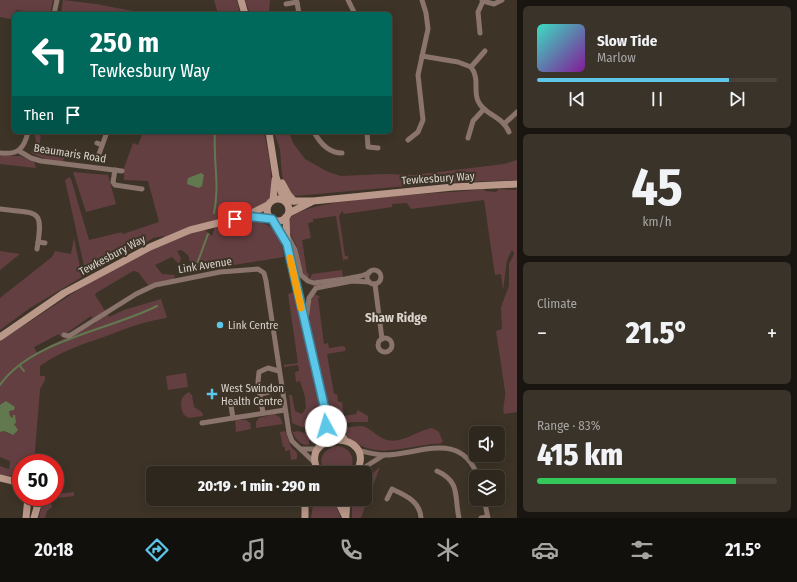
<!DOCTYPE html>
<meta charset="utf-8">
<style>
body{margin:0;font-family:"Fira Sans Condensed",sans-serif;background:#3a332a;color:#f1f3f6;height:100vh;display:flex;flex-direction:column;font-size:15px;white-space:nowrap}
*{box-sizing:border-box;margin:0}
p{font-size:13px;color:#a7a5a4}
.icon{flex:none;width:22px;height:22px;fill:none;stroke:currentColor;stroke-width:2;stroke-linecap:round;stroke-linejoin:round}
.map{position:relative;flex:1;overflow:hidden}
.sheet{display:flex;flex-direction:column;gap:6px;padding:6px;background:#191510;width:280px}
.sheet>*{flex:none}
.guide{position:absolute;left:12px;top:12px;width:380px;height:122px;border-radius:6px;box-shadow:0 2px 10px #0003,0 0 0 1px #49443b;background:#00695c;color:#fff;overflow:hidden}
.controls{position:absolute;left:469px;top:426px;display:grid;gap:8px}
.controls a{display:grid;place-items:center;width:36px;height:36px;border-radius:6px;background:#2e271d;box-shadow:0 2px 10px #0003,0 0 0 1px #49443b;font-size:20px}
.speed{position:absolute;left:12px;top:454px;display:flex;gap:8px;font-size:20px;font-weight:700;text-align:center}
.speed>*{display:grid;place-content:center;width:52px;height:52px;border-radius:50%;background:#2e271d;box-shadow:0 2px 10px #0003,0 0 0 1px #49443b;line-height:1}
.speed .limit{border:6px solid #d22;background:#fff;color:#111}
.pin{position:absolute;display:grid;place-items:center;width:34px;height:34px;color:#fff;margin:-17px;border-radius:8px;box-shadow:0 2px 6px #0006}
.me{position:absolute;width:44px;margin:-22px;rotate:354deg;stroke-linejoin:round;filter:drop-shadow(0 0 3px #0008)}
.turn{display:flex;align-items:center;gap:14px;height:84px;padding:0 12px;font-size:18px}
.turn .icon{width:52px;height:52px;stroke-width:2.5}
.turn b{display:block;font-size:28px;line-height:34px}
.then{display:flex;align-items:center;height:38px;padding:0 12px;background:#0003;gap:8px;font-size:15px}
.big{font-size:30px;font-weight:800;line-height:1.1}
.sheet .card{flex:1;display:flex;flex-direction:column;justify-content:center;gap:6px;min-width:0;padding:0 14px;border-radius:6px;background:#3a332a}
.sheet .dial{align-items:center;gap:0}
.dial b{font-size:52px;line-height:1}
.song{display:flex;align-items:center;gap:12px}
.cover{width:48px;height:48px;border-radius:6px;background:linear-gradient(135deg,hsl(170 70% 55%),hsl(290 70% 35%))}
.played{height:4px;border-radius:2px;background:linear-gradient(90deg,#5cc7e8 80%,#49443b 80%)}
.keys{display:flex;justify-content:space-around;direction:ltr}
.heat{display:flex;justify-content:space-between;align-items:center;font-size:22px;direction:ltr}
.charge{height:6px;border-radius:3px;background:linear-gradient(90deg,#34c759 83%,#49443b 0)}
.trip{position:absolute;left:146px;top:466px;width:226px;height:40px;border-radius:6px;background:#2e271d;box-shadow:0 2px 10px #0003,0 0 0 1px #49443b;font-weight:800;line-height:40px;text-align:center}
.tab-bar{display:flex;height:64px;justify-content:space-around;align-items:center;background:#12100c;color:#a7a5a4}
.tab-bar .icon{width:28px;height:28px}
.tab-bar .on{color:#5cc7e8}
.tab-bar b{font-size:18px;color:#f1f3f6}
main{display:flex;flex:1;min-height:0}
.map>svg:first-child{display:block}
</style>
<main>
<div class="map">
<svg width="517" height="518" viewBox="0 0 517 518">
<rect width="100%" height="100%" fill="#3d3427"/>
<g fill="#643f42" fill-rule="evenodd">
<polygon points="0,0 53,0 50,14 16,10 11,19 0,17"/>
<polygon points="63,0 96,4 149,14 61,14"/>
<polygon points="214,0 237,0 240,14 218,14"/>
<polygon points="245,0 270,0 269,14 250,14"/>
<polygon points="34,132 41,132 39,152 48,156 65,155 63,162 50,161 31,153 36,141"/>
<path d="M 143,132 L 264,132 C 267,148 278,191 266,204 C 264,206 261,208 258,210 L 189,227 L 204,229 L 212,236 L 215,227 C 248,219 278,212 284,257 L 201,270 L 191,266 L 188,255 L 181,250 L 177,251 L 181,258 L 180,262 L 178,263 L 172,257 L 155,265 L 162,274 L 175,275 L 174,279 L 148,285 L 138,272 L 133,271 L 96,293 L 95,295 L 109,317 L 124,310 L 161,299 L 167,318 C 147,321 136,325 117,332 C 88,343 66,348 40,366 L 40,376 L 45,376 L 45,380 L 40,389 L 34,463 L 21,463 L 21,475 L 14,476 L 0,475 L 0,466 L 9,469 L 10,461 L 0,457 L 0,432 L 4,431 L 12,435 L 15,427 L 14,418 L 10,416 L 9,411 L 11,409 L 14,410 L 0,405 L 0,341 L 81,288 L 163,242 L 164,236 L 153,238 L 140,247 L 114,256 L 109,261 L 101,262 L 95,269 L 86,275 L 65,180 L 69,177 L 71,179 L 89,240 L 118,233 L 121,232 L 123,234 L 159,222 L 148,181 L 124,180 L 124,168 L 133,143 L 138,145 ZM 91,316 L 96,323 L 51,345 L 37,353 L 34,347 L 59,334 L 61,337 Z"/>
<path d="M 274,132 L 289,132 L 293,143 L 305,159 L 328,172 L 341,176 L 384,174 L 414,175 L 504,164 L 517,160 L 517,180 L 440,183 L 295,196 C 279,188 282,164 280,150 C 279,144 275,138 274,132 Z"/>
<polygon points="0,156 20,156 34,162 36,168 0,164"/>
<polygon points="73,172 108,175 116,204 86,212"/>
<path d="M 517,188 L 517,412 L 504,414 C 502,407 506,399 505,391 L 496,331 L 502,329 L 501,307 L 509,286 L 509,264 L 514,254 L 512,250 L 507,260 L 503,290 L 501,274 L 495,275 L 484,200 L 411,209 L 407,203 L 392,204 L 392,207 L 344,214 L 342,211 L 339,216 L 345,256 L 348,256 L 348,259 L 343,260 L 336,216 L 313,219 L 313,222 L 308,223 L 311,238 L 302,240 L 307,273 L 309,274 L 308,279 C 299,271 300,256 296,245 C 293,238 285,227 290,219 C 305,196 452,194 484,189 L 485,191 L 496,192 L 499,189 L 516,190 Z"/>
<polygon points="74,238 82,277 30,308 0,330 0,298 52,257 55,251 71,254"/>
<polygon points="0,251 20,254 0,270"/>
<polygon points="342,270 343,277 317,281 310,279 312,274"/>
<path d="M 294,292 L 323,416 L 321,429 C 309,432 303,427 292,423 L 289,395 L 292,395 L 295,411 L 302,414 L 306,408 L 305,397 L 300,381 L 296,382 L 295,372 L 299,371 L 298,365 L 284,367 L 284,365 L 298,363 L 288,294 Z"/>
<polygon points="314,294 321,297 318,298 324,344 328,343 329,348 343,346 346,348 345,351 327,354 334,394 337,394 338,402 342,402 344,416 356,414 358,410 368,416 368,422 351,422 338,426 328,410 309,326 311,301"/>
<polygon points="186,373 188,387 168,390 166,376"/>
<path d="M 189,392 L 192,395 L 194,407 L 202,412 L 203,416 L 189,418 L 184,415 C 180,406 179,397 189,392 Z"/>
<polygon points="274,414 280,417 283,424 256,428 256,422 259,418"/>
<polygon points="235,420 246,420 250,423 251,429 236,432"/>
<path d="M 362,426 C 372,429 377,437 387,440 C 402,444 418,430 432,428 L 439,432 L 443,442 L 441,442 L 441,444 C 434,443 426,445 419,446 C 388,451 365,457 342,431 L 350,427 Z"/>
<polygon points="285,431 291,447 297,453 297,459 291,460 290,450 285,451 285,447 283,447 280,432"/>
<path d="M 292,431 L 294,432 L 298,431 L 307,434 L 320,434 L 309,439 L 309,445 C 301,446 295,439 292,431 Z"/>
<path d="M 338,446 C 352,448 357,462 348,473 L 326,473 C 316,462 323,447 338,446 Z"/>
<polygon points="380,467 361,518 352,518 352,499 365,499 365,480"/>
<polygon points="74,492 74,496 50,499 52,507 47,511 45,518 39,518 42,503 46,498 55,497 56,494"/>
<polygon points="314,499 334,499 341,518 311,518"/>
</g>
<g fill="#627950">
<polygon points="201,173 204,175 202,186 199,188 187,184 188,178"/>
<polygon points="6,401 15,407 14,410 9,411 10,416 13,418 13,415 15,415 16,423 14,424 18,430 13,435 4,431 0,432 0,405"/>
</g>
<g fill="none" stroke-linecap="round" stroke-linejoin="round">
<g stroke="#627950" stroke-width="2">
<path d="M 214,213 C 220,184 213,162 215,132"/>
<polyline points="197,264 208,234"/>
<polyline points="20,366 24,371"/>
<path d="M 0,385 C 31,340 110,330 157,306"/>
</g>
<g stroke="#8a746b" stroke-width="5">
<polyline points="348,0 355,14"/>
<polyline points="483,1 494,4 502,0"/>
<polyline points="286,4 297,2 299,14"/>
<polyline points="54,14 57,0"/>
<polyline points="480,33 478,12 483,1 482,0"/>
<path d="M 422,56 L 458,62 L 471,67 C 480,79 473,90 478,101 C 484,115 503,116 509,132"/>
<polyline points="471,67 485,51"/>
<polyline points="504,124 517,112"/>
<path d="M 314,132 C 320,143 328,153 342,153"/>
<polyline points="367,132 368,147 378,148"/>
<polyline points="468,138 473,121 484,109"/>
<polyline points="408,140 418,132 423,120 418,75 428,29 426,13 422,0"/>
<polyline points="97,143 102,145"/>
<polyline points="19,151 31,158 41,161 122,171"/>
<path d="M 0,153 C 18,155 24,149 28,132"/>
<polyline points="99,154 107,132"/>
<polyline points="115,170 113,182 115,185 142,189"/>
<path d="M 0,209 C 38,214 44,207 37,249"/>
<polyline points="287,235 295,250 301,275 308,281 314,283 345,279 361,276 369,273"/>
<polyline points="38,242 45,243"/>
<circle cx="374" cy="277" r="7"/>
<polyline points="375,284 382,339"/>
<polyline points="306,322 309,298 316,288 352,281 369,282"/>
<polyline points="64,335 69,336 136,294 155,285 220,272 258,269 264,273 266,281 289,433 292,441 315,463"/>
<circle cx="385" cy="345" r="7"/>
<polyline points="260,394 269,392"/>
<polyline points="231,406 233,418 285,410"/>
<polyline points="263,413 258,382 259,372 268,368 279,371"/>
<polyline points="202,423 233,418"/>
<polyline points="302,449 319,449"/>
<path d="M 357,450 C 365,452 375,455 384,455 C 419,455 461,429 478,477"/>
<path d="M 437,471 C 461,482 454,496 459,518"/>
<polyline points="357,472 384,455"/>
<path d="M 387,499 L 392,489 C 405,495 420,501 421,518"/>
<polyline points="484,499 488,518"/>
<polyline points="481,518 487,517"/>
</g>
<g stroke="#b99789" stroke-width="7">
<polyline points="241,0 245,14"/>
<polyline points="269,132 276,177 284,200"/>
<polyline points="282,183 288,194 294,201"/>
<circle cx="278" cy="210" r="11"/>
<polyline points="273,200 275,180"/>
<polyline points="286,201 313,201 453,187 517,184"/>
<polyline points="289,213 311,202"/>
<polyline points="246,216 272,219"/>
<polyline points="286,217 287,245 326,414 327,442"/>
<polyline points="273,220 286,242"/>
<polyline points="0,337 64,293 150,247 190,230 246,216 268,205"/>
<polyline points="326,414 345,440"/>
<path d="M 319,473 C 295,429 380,429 356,473"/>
<polyline points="0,478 21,483"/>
<polyline points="305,499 305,518"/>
<polyline points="337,499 346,518"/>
<polyline points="346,515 347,499"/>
<polyline points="26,518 28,497"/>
<polyline points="34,518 40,497"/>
</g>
</g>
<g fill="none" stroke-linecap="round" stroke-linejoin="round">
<g stroke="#3c8197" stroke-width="10">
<polyline id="route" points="235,219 246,216 272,219 287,244 326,414 326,426"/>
</g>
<use href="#route" stroke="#5cc7e8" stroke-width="7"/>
<polyline stroke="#f59e0b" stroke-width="7" points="290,258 301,308"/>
</g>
<g fill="#5cc7e8" stroke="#3d3427" stroke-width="1.5">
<circle cx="220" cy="325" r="4"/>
<path d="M210 388h4v4h4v4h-4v4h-4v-4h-4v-4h4z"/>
</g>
<g text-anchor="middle" stroke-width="4" stroke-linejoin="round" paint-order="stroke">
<g font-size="11" fill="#dbd4cd" stroke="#3d3427">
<text transform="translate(70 153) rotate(9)" y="4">Beaumaris Road</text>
<text transform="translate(438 178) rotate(-4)" y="4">Tewkesbury Way</text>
<text transform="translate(112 255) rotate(-28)" y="4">Tewkesbury Way</text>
<text transform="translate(205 265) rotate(-9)" y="4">Link Avenue</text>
</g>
<g font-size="11" fill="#dbd4cd" stroke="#3d3427" text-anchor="start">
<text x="228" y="329">Link Centre</text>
<text x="221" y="392">West Swindon<tspan x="221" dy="13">Health Centre</tspan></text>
</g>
<g font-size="13" font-weight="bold" fill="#dbd4cd" stroke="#3d3427">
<text x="396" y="322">Shaw Ridge</text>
</g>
</g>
</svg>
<div class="controls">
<a><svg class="icon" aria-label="sound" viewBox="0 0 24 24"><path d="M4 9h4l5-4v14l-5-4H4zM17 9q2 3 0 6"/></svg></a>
<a><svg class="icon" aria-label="layers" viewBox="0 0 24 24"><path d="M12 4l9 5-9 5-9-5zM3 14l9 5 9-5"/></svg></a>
</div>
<div class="speed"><div class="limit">50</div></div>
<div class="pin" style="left:235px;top:219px;background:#d93025"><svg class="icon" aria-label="arrive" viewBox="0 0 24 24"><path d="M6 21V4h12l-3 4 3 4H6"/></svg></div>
<svg class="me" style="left:326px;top:426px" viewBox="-20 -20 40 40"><circle r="19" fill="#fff"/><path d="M0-13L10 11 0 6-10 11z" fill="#5cc7e8"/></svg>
<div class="trip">20:19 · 1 min · 290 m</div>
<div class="guide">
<div class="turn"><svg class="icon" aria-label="left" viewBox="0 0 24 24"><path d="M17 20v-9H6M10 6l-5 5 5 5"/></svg><div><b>250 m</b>Tewkesbury Way</div></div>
<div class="then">Then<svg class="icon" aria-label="arrive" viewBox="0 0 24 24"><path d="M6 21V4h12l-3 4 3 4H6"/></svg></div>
</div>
</div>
<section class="sheet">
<div class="card">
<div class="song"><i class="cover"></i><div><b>Slow Tide</b><p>Marlow</p></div></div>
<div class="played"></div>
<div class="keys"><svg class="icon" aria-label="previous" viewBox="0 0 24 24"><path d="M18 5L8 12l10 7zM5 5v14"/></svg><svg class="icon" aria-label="pause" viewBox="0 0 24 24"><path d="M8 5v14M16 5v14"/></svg><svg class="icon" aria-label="next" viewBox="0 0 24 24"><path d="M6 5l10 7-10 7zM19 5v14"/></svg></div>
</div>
<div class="card dial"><b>45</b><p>km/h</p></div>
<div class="card"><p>Climate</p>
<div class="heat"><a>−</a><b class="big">21.5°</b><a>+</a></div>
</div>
<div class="card"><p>Range · 83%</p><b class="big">415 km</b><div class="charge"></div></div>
</section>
</main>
<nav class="tab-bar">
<b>20:18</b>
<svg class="icon on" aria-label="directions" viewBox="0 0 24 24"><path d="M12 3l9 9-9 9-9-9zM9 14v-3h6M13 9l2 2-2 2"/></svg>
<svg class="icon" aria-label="music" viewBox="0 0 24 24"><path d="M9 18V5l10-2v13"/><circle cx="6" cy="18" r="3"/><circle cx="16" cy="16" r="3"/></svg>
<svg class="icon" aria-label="phone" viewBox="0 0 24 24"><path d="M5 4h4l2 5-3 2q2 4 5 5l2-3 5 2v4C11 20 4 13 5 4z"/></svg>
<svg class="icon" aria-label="climate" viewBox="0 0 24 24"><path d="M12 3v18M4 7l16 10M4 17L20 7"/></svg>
<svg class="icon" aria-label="car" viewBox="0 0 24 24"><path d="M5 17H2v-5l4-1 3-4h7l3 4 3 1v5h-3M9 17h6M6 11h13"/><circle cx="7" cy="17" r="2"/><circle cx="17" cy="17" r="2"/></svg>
<svg class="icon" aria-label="filters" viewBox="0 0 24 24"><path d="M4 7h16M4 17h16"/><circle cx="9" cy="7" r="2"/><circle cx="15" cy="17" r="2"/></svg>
<b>21.5°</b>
</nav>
